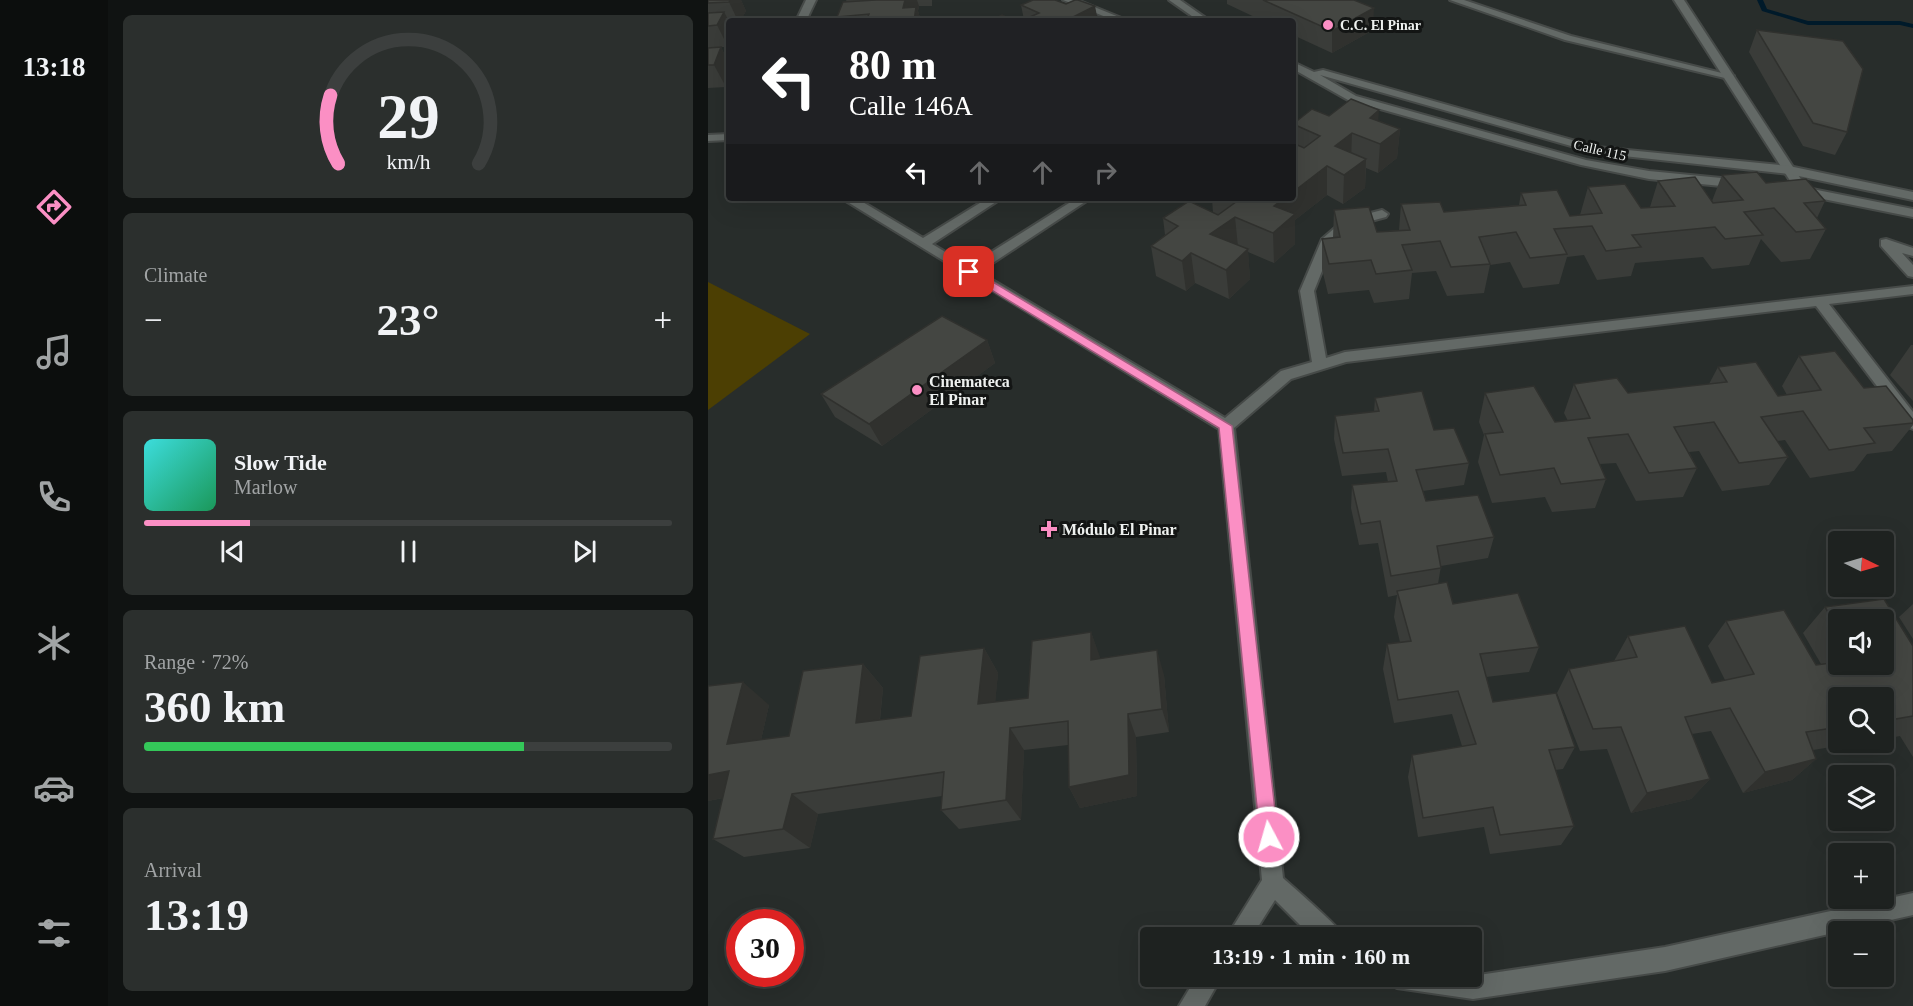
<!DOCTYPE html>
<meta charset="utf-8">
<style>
body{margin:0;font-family:"Times New Roman",serif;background:#2b2f2d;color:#f1f3f6;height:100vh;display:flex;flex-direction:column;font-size:22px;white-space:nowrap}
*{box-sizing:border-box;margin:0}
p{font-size:20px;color:#a1a4a5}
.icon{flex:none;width:33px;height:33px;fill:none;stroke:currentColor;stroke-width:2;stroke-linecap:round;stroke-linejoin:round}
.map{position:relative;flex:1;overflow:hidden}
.details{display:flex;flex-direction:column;gap:15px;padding:15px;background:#101312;width:600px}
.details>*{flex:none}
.guide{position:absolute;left:18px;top:18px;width:570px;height:183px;border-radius:6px;box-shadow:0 6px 24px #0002,0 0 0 2px #3c3f3e;background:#202124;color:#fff;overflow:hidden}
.needle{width:39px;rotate:95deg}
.tools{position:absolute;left:1120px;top:531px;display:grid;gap:12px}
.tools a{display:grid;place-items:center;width:66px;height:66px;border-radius:6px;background:#1e2220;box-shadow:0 6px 24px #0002,0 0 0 2px #3c3f3e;font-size:30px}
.speed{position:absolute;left:18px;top:909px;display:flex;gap:12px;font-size:30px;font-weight:700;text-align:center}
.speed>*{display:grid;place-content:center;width:78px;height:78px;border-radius:50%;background:#1e2220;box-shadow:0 6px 24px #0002,0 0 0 2px #3c3f3e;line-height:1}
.speed .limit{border:9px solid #d22;background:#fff;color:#111}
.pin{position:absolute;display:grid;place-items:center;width:51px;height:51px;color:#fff;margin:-26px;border-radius:12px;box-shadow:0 3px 9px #0006}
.me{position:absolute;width:66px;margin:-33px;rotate:354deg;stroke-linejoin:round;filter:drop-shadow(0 0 4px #0008)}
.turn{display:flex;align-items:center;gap:21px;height:126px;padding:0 24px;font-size:27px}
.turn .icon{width:78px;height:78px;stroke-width:2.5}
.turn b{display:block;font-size:42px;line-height:51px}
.lanes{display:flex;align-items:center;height:57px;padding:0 24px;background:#0003;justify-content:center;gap:30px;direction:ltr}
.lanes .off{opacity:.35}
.big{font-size:45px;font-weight:700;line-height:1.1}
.details .tile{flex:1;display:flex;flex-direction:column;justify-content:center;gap:9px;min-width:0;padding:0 21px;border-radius:9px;background:#2b2f2d}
.details .dial{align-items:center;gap:0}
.dial svg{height:156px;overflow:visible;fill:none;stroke:#3c3f3e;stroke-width:7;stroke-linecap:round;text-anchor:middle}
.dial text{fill:#f1f3f6;stroke:none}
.song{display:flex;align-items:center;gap:18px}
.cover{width:72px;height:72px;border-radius:9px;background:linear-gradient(135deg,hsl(180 70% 55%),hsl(150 70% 35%))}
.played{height:6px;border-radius:3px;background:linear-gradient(90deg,#fb8fc4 20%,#3c3f3e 20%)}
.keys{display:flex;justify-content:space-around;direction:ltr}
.heat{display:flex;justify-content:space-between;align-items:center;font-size:33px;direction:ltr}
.charge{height:9px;border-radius:4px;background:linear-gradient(90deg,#34c759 72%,#3c3f3e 0)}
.trip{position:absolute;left:432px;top:927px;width:342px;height:60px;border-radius:6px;background:#1e2220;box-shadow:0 6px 24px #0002,0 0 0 2px #3c3f3e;font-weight:700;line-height:60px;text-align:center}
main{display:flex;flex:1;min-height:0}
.tabs{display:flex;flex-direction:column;width:108px;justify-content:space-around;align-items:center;background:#0c0e0d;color:#a1a4a5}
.tabs .icon{width:42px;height:42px}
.tabs .on{color:#fb8fc4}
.tabs b{font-size:27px;color:#f1f3f6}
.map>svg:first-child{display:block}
</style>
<main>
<nav class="tabs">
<b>13:18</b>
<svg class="icon on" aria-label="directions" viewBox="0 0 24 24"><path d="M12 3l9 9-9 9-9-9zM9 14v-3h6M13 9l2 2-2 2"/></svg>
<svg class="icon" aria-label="music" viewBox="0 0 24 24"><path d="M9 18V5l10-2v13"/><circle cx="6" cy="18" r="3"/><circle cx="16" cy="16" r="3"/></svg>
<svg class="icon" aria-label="phone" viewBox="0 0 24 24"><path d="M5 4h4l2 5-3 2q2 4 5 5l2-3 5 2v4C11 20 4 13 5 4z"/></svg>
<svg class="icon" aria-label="climate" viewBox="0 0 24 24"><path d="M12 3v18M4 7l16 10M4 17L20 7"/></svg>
<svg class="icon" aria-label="car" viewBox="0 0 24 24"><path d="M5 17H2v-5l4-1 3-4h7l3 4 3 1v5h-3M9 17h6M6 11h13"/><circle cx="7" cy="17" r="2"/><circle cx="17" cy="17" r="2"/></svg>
<svg class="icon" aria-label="filters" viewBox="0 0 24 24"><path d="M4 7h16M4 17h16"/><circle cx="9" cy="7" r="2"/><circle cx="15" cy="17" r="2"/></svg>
</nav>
<section class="details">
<div class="tile dial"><svg viewBox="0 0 100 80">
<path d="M14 69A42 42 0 1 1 86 69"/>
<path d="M14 69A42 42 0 0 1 10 34" stroke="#fb8fc4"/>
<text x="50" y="56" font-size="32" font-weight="700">29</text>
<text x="50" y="72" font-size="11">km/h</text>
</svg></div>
<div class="tile"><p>Climate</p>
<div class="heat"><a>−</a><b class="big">23°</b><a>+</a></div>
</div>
<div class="tile">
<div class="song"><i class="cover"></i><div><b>Slow Tide</b><p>Marlow</p></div></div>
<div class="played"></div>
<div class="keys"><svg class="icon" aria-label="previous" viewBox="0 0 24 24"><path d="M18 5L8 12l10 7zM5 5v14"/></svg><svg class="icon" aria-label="pause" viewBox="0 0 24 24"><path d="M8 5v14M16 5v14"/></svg><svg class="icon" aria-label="next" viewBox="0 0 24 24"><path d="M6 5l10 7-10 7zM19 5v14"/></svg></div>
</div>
<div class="tile"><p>Range · 72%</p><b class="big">360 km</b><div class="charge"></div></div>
<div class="tile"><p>Arrival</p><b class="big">13:19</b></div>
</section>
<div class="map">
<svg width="1205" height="1006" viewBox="0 0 1205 1006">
<rect width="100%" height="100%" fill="#282d2b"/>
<polygon fill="#4c3f03" points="0,282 102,334 0,410"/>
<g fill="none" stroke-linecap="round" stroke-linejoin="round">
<polygon fill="#001a2a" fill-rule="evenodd" points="1049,0 1055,0 1059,9 1100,21 1192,21 1205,24 1205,28 1192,25 1100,25 1054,11"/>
<g stroke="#464a48" stroke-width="4">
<g id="minor">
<polygon points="98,0 108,0 98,21 88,21"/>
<polygon points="355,0 369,0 416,19 408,21"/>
<polygon points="742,0 756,0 863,36 1026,76 1021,79 857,40"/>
<polygon points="21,134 21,140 0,141 0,135"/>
<path d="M 133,198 L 148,198 L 215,238 L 280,198 L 294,198 L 224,244 L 261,266 L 369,198 L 383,198 L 271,272 L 517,418 L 573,371 L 604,362 L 592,291 L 614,239 L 636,220 L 674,210 L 680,214 L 678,217 L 644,226 L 626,241 L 606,291 L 618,358 L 637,352 L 1205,286 L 1205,294 L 1121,304 L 1205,412 L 1205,429 L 1200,427 L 1108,306 L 638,362 L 583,379 L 526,428 L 575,878 C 587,889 633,928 637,938 L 605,938 L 567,900 L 543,938 L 518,938 L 554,880 L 511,429 Z"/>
<polygon points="1178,239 1205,248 1205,256 1194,253 1205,265 1205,277 1200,276 1173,246 1173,240"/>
<polygon points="1205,893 1205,915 957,971 765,999 689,988 681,984 678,976 764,976 957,947"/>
<polygon points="489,976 514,976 497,1006 471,1006"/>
</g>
</g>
<g stroke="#464a48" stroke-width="4">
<polygon id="tertiary" points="966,0 976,0 1100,190 1098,193 1088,190"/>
</g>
<g stroke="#464a48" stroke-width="4">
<g id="secondary">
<polygon points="461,0 472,0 502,21 491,21"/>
<polygon points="585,62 606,72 615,70 889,147 1081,166 1205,192 1205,200 1081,174 888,153 612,75 648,96 878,160 941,171 1034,180 1040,184 1034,188 941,179 873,165 640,100 585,69"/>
<polygon points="1089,186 1205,209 1205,217 1085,193 1083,190"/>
</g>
</g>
<use href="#minor" fill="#636966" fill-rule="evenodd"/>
<use href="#tertiary" fill="#636966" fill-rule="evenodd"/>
<use href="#secondary" fill="#636966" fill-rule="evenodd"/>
</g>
<g fill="#3a3c39" fill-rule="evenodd">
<polygon points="0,0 33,0 38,11 32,21 21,21 21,46 20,47 13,47 21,64 21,77 18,87 0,88"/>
<polygon points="138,0 224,0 224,6 211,6 210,11 213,21 131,21 129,17 139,2"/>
<polygon points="519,0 646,0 665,30 624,53 585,35 585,21 555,21 519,4"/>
<polygon points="313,5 390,21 316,20"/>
<polygon points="1049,30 1139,132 1127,155 1095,146 1041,52"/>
<polygon points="621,116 670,121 692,129 689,158 670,173 658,168 657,188 635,204 619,195 587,220 587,244 566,263 540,252 542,279 521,299 487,283 478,291 448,276 443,246 457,235 455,218 505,213 504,198 585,198 585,124"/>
<polygon points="1014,175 1058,183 1117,201 1109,218 1118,229 1102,259 1073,262 1053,239 1041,265 1004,269 995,257 927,263 923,276 889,280 876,255 859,257 851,284 815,288 802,262 782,265 776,293 739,296 728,271 704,273 701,299 666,303 661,290 620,294 614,269 614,239 625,238 626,210 669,232 691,230 693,204 736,212 811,205 813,193 862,216 872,215 880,187 933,208 942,207 950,181 1004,201"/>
<polygon points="279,340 287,363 174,446 127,417 113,394"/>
<polygon points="1203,345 1205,345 1205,401 1182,375"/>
<polygon points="1091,356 1156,388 1205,420 1205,425 1184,451 1159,454 1146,471 1102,478 1077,440 1069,441 1080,457 1061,485 1014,491 991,451 981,452 989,468 975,497 928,501 908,463 892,464 898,479 887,508 844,512 837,497 784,503 770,462 776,435 771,422 777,393 847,422 860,421 856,413 866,384 920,393 1001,384 1010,367 1070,396 1079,395 1074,386"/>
<polygon points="667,398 726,430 761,463 756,485 715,491 718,501 786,537 780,558 733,566 730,584 745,604 831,647 821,672 778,677 785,702 867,747 855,769 847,770 866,826 853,845 782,854 776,827 710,837 700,777 704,755 754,746 744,714 686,723 675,669 679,644 692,642 686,617 689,595 680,597 670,543 651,545 643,508 644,485 680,482 678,472 634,476 626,439 627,416 666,412"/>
<polygon points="1205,604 1205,639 1191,617"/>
<path d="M 1117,607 L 1205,646 L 1205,757 L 1192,736 L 1176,739 L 1176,698 L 1131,698 L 1131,742 L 1153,742 L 1105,750 L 1108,759 L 1084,780 L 1035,793 L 1003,731 L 984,734 L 1002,779 L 983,799 L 923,813 L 899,749 L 872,751 L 849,693 L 861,669 L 906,661 L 920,636 L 1004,683 L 1017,680 L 1000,646 L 1018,621 L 1108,665 L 1113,664 L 1095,633 ZM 1131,620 L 1176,664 L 1131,664 Z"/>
<polygon points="383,632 392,659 456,675 461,732 428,737 429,796 372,808 361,787 360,745 316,750 313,820 251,829 233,810 234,796 110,814 102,848 36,857 5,839 15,798 0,801 0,686 61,705 53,740 81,736 155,664 175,688 172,720 203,716 276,648 290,673 287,702 320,698"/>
</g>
<g fill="#30312e">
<polygon points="18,0 33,0 38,11 32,21 30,21 21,2"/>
<polygon points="197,0 209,0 211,6 210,11 213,21 206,21 195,8"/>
<polygon points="387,6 390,21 364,21 363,18"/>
<polygon points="666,8 665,30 624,53 624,31"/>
<polygon points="16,12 21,21 20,47 9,25"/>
<polygon points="13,47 21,64 21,77 18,87 6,65"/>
<polygon points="671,110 669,139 662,118"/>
<polygon points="692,129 689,158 670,173 672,144"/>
<polygon points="644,133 643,162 627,146"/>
<polygon points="658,159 657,188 635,204 636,175"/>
<polygon points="619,166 619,195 587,220 587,244 566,263 565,233 566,206 576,198 585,198 585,192"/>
<polygon points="527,217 530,247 502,234"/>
<polygon points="540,249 542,279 521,299 518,270"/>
<polygon points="483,253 487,283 478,291 474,261"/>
<polygon points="279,340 287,363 174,446 161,424"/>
<polygon points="383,632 392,657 393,685 383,660"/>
<polygon points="276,648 290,673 285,727 270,704"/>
<polygon points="449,650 456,675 461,732 454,709"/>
<polygon points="155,664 175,688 169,745 148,723"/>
<polygon points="35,682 61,705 47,766 19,744"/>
<polygon points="420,714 428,737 429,796 372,808 361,787"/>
<polygon points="302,728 316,750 313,820 298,800"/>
<polygon points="1108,759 1084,780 1035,793 1057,772"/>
<polygon points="21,771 49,791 0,801 0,775"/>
<polygon points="1002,779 983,799 923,813 939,793"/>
<polygon points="84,794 110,814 102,848 75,829"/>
</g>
<g fill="#444642" stroke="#30312e" stroke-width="1.5">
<polygon points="0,0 22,0 21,2 0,3"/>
<polygon points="168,0 197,0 195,8 208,7 206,21 158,21 161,14 129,17 135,2"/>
<polygon points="325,0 347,0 358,4 367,0 370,0 387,6 363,18 369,21 313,21 331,13 313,5"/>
<polygon points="555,0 646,0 666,8 624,31"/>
<polygon points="16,12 9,25 0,26 0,13"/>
<polygon points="294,15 305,21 282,21"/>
<polygon points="1049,30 1135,41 1155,69 1139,132 1105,123"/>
<polygon points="13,47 6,65 0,65 0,48"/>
<polygon points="643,99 671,110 662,118 692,129 672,144 644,133 627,146 658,159 636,175 619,166 585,192 585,143 596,148 612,136 585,124 604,109 621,116"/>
<polygon points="1049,172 1058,183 1098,179 1117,201 1096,203 1118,229 1088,232 1066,208 1036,212 1055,235 1017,239 1007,227 924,235 933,247 898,251 884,226 846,229 859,254 822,258 808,232 771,237 782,264 743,267 732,241 694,245 704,270 668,274 663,260 621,264 614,239 632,237 626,210 661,207 669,232 702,230 693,204 732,202 736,212 818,205 813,193 849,190 862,216 894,213 880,187 917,184 933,208 967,206 950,181 987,177 1005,203 1035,200 1014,175"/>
<polygon points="529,198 576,198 566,206 587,214 565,233 527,217 502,234 540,249 518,270 483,253 474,261 443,246 470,226 455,218 481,201 510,215 532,199"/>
<polygon points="234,316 279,340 161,424 113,394"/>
<polygon points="1127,351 1156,388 1178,386 1205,420 1205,423 1156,428 1167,443 1121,450 1095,411 1053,417 1080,457 1031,463 1006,422 966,427 989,468 941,473 920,434 880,438 898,479 853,484 846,468 792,475 777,434 795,432 777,393 826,386 847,422 882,418 866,384 909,378 920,393 1019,382 1010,367 1048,362 1070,396 1113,390 1091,356"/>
<polygon points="714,391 726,430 746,428 761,463 708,470 718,501 770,495 786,537 729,546 733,568 683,576 672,521 653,524 644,485 689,481 680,449 635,453 627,416 671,411 667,398"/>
<polygon points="739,582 745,604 810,593 831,647 772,654 785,702 848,693 867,747 841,750 866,826 792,835 785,807 715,818 704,755 768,744 750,691 690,700 679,644 703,641 689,591"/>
<polygon points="1176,599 1205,646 1205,716 1176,721 1176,698 1131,698 1131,727 1098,732 1108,759 1057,772 1022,708 977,717 1002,779 939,793 913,727 885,729 861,669 929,657 920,636 977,626 1004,683 1046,674 1018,621 1076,610 1108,665 1131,662 1131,664 1176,664 1176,620 1131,620 1131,631 1117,607"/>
<polygon points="383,632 383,660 449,650 454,709 420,714 421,775 361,787 360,721 302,728 298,800 233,810 236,772 84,794 75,829 5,839 21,771 0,775 0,686 35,682 19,744 81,736 95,671 155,664 148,723 203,716 212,656 276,648 270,704 320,698 324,641"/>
</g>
<polygon fill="#fb8fc4" stroke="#a35d7f" stroke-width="1.5" points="257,270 265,270 524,426 570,837 567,843 561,846 554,843 552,837 511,428 257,274"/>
<g fill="#fb8fc4" stroke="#131514" stroke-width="2">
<circle cx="620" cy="25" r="6"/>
<circle cx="209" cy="390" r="6"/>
<path d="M338 520h6v6h6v6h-6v6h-6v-6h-6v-6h6z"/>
</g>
<g text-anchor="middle" stroke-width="6" stroke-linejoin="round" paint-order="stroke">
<g font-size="14" font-weight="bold" fill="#eef1ef" stroke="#131514" text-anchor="start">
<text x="632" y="30">C.C. El Pinar</text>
</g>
<g font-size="14" fill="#eef1ef" stroke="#131514">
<text transform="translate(892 150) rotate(13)" y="5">Calle 115</text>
</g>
<g font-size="16" font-weight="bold" fill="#eef1ef" stroke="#131514" text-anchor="start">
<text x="221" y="387">Cinemateca<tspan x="221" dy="18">El Pinar</tspan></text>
<text x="354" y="535">Módulo El Pinar</text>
</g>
</g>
</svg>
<div class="tools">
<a><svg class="needle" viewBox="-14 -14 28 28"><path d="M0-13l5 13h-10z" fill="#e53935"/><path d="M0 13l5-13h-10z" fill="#a1a4a5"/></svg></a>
<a><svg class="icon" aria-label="sound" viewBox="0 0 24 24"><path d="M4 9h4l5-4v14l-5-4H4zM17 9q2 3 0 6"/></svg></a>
<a><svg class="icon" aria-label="search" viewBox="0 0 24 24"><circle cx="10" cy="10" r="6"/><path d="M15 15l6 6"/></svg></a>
<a><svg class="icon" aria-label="layers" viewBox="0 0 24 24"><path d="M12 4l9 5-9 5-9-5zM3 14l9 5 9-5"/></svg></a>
<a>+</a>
<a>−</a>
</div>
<div class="speed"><div class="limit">30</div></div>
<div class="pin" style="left:261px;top:272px;background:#d93025"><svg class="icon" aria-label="arrive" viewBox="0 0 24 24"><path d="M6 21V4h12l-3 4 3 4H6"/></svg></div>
<svg class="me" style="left:561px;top:837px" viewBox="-20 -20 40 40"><circle r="17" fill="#fb8fc4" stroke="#fff" stroke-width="3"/><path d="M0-11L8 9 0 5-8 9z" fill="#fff"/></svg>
<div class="trip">13:19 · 1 min · 160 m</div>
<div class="guide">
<div class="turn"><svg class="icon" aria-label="left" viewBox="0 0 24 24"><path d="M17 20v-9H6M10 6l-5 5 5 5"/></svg><div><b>80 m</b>Calle 146A</div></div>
<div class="lanes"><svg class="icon" aria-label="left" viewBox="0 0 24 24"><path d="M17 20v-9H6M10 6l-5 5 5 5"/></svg><svg class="icon off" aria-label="ahead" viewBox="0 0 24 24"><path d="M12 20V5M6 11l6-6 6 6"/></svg><svg class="icon off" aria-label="ahead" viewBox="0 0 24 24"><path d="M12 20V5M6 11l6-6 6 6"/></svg><svg class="icon off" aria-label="right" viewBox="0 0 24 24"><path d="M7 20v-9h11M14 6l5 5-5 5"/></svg></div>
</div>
</div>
</main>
